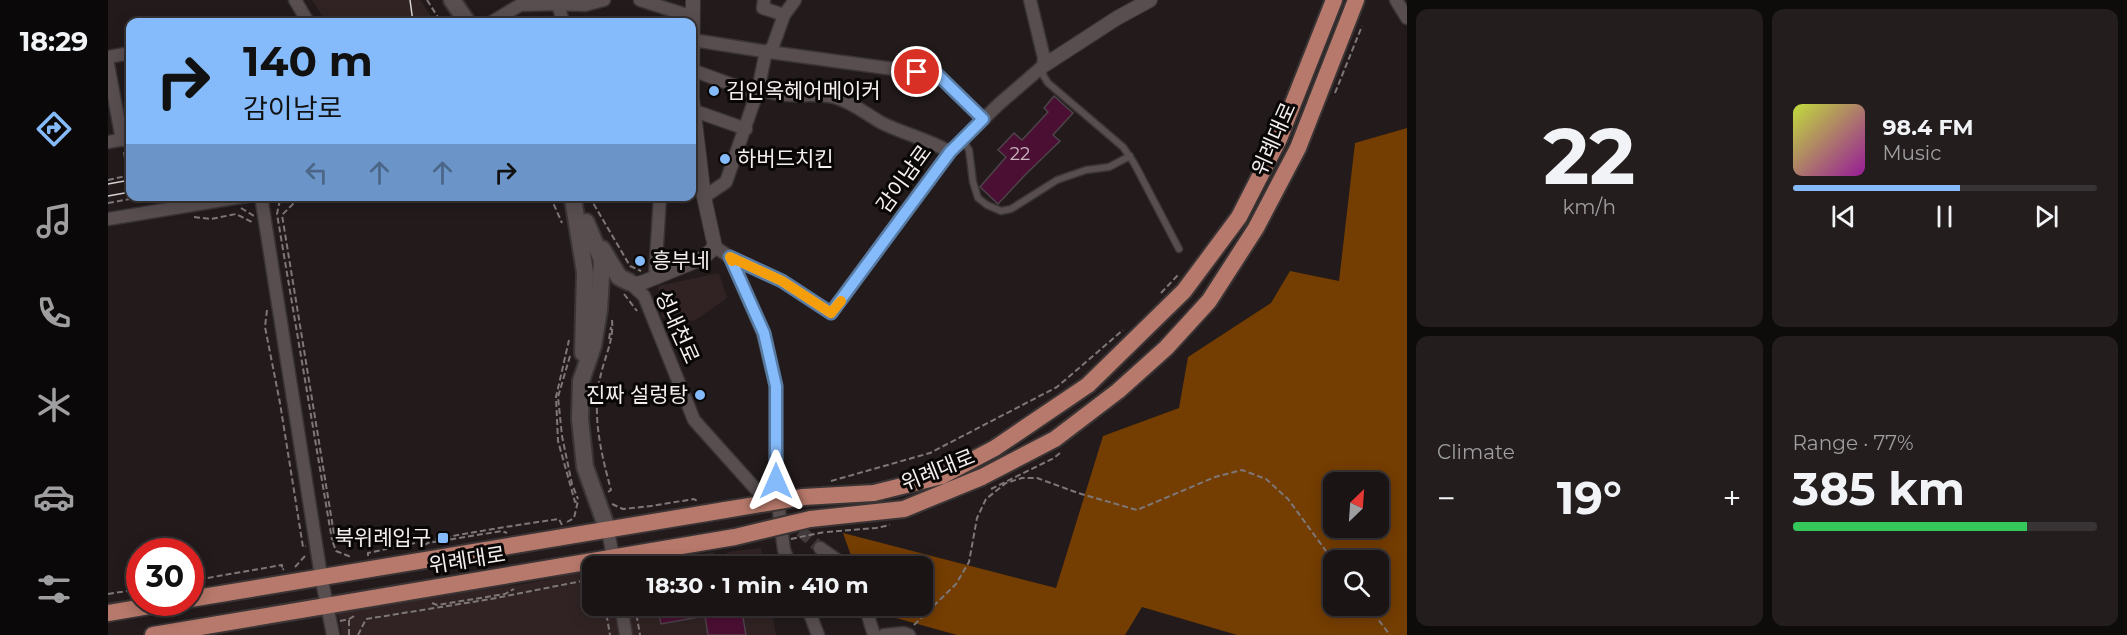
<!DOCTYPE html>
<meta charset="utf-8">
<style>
body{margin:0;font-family:Montserrat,"Noto Sans KR",sans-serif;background:#231d1d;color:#f1f3f6;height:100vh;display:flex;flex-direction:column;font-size:22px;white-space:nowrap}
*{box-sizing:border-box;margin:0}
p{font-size:20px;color:#9f9ea0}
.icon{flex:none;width:33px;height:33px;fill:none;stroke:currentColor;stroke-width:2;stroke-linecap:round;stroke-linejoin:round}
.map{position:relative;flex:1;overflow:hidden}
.drawer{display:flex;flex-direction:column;gap:9px;padding:9px;background:#0e0b0b;width:720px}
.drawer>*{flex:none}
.hud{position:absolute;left:18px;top:18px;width:570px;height:183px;border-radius:12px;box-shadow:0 3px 15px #0003,0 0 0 2px #383334;background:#86bbfb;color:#111;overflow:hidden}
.needle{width:39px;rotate:25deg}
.buttons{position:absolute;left:1215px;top:472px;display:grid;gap:12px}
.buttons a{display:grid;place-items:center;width:66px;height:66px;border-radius:12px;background:#1a1414;box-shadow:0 3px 15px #0003,0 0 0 2px #383334;font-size:30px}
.speed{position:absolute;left:18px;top:538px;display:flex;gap:12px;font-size:30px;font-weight:700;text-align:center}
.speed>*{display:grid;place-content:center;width:78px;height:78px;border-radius:50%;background:#1a1414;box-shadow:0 3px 15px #0003,0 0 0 2px #383334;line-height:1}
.speed .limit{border:9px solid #d22;background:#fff;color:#111}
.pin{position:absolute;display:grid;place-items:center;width:51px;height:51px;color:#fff;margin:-26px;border:3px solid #fff;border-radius:50%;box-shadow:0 2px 6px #0007}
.me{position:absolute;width:66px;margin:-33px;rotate:0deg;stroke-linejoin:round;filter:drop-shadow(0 0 4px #0008)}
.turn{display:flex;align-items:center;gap:21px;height:126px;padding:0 18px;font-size:27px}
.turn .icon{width:78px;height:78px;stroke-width:2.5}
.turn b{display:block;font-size:42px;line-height:51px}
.lanes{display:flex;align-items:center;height:57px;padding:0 18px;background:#0003;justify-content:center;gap:30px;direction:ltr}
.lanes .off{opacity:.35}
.big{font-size:45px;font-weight:700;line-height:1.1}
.drawer .tile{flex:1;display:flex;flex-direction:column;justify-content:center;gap:9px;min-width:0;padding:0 21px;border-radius:12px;background:#231d1d}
.drawer .dial{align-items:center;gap:0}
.dial b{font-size:78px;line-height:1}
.song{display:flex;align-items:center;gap:18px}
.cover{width:72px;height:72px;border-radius:9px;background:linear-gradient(135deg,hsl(70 70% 55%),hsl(300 70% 35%))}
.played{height:6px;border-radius:3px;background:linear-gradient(90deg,#86bbfb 55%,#383334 55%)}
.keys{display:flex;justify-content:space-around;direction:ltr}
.heat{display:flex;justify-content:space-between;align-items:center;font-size:33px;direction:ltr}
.charge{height:9px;border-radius:4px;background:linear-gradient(90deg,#34c759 77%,#383334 0)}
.drawer .tiles{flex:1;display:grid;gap:9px;grid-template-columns:repeat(2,1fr)}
.trip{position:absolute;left:474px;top:556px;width:351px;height:60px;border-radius:12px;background:#1a1414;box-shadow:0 3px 15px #0003,0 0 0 2px #383334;font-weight:700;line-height:60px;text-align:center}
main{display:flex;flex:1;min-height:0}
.tab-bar{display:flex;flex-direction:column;width:108px;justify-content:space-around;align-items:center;background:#0a0808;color:#9f9ea0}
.tab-bar .icon{width:42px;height:42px}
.tab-bar .active{color:#86bbfb}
.tab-bar b{font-size:27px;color:#f1f3f6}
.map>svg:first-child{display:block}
</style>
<main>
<nav class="tab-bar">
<b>18:29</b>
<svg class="icon active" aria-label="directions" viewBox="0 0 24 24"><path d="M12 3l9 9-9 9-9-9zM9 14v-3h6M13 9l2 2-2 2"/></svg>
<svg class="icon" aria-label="music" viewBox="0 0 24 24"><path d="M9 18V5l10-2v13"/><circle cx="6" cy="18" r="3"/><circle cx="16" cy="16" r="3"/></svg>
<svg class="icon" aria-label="phone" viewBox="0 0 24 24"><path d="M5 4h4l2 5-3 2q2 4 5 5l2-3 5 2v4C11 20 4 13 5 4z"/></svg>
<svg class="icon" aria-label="climate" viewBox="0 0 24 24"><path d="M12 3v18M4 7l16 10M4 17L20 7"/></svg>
<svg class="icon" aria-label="car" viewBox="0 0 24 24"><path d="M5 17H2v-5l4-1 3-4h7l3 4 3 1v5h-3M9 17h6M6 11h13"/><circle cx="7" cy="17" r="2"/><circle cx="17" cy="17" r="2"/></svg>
<svg class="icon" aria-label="filters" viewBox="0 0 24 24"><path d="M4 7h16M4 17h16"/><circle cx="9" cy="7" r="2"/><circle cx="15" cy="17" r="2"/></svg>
</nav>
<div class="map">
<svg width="1299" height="635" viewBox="0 0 1299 635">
<rect width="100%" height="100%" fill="#221a1b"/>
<g fill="#312324">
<polygon points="204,0 312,0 327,22 218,22"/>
<polygon points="611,273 619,298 586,321 554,318 550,286"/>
<polygon points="653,548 656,567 547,567 547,563 605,552 608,556 618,554 620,552"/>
<polygon points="484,570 484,606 663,606 668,635 234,635 229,609 416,584"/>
</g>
<path fill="#743d02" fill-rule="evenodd" d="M 1299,128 L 1299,635 L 1129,635 L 1034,607 L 1017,635 L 849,635 L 763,611 L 761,606 L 814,606 L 814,567 L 747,567 L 735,533 L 948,588 L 995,436 L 1071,408 L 1080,357 L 1163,303 L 1182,271 L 1231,281 L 1247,143 ZM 1226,483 L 1270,483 L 1270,528 L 1226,528 ZM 1226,561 L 1270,561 L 1270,606 L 1226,606 Z"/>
<g fill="#4c0f34" stroke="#4c4448" stroke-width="1.5">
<polygon points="946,96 965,113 945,135 952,141 917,175 890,204 872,187 898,157 890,150 906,133 914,140 940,112 936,108"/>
<polygon points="549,606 633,606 638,635 600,635 597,616 553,624"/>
</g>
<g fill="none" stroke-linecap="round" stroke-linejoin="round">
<polyline stroke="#423a3b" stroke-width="12" stroke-dasharray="12 6" stroke-linecap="butt" points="679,519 712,548"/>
<g stroke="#3a3435" stroke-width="9">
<g id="service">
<polyline points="935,67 935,75 940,83 1015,147 1026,163 1071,249"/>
<polyline points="855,140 861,150 865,182 870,198 879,205 893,211 903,209 949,180 978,170 1001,167 1022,156"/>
</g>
</g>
<g stroke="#3a3435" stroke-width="15">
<g id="minor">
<polyline points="187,0 200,22"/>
<polyline points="532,0 585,17"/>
<polyline points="656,0 655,8 676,15"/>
<polyline points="1288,0 1299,18"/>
<polyline points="384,22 412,5 450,4 451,0"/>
<polyline points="455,22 450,4 477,5 496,0"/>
<polyline points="584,42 585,40 661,52 830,75 875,119"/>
<polyline points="0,57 22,53"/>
<polyline points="0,64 14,140"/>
<path d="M 584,70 L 644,92 C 654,89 661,93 671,94 C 689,97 707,93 726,97 C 744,102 758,114 774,123 C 796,134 820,139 842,152"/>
<polyline points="587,111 638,129"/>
<polyline points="0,142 22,138"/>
<polyline points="153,196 213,576 225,635"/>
<polyline points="596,197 618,182 650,90 657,56 665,46 676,15 687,0"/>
<polyline points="0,219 139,196"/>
<polyline points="607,247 622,257 655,333 668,386 668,481 671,511 676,550 683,567"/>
<polyline points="622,257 674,281 723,313 842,152 891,104 935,66 936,58 922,0"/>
<polyline points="547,277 552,196"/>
<polyline points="521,282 536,296 586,420 654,496"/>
<polyline points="500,531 507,567"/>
<polyline points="712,548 739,567"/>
<polyline points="513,606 518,635"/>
<polyline points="699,606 710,635"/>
<polyline points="757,606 766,635"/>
<polyline points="776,635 796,633 801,635"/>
</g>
</g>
<g stroke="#3a3435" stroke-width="16">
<g id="tertiary">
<polyline points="935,66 1009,18 1042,0"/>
<polyline points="521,282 529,284 536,282 595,258 607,247 596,197 584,97 585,0"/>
</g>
</g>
<g stroke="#3a3435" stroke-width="20">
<g id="secondary">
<polyline points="344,0 359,22"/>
<polyline points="465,199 477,272 475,353"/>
<polyline points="478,222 494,260 491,310 485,346 473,381 472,419 477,467 500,531"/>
<polyline points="494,249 511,277 521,282"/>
</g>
</g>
<g stroke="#3a3435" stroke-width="20">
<g id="primary">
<polyline points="695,497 766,493 834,476 887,448 980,385 1076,291 1131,217 1171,139 1226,0"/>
<polyline points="702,519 796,509 874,477 947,439 1010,391 1058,348 1101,301 1148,228 1190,148 1248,0"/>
<polyline points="82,599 617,510"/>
<polyline points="0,613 59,603"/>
<polyline points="45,635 627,537"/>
</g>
</g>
<g stroke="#7e7778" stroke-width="2" stroke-dasharray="6 3" stroke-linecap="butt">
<polyline points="319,0 333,22"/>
<polyline points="1227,93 1254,26"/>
<polyline points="16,152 20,176"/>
<polyline points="0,180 22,175"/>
<polyline points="220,196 188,201 174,215 227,540 224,540 228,551 243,557"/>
<polyline points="442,196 454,223"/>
<polyline points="481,196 522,266 533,271"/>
<polyline points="172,200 169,214 224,540"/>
<polyline points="165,202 183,196"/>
<polyline points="0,203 39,196"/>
<polyline points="133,208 146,216"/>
<polyline points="86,217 103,219 128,214 144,222 145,224"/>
<polyline points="1053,293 1070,275"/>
<polyline points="516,294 529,311"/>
<polyline points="159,310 157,327 172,403 195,547 198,546"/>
<polyline points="501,339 503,327"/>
<polyline points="462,356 450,397 454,436 464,484 470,499"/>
<polyline points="723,481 822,453 949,387 1015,330"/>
<polyline points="883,489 946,458 952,453"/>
<path d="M 500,492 L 503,490 C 493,453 483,413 493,374 C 497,356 506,340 504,320"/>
<polyline points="504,504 515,509 543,506 586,499 589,501"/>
<polyline points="459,522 466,518 470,501 467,502 450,441 448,397 461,340"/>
<polyline points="719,532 768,528 782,525"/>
<polyline points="316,545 320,543 394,531 399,533"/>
<path d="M 260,556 L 260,553 C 323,539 387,528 451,519 L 454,525"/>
<polyline points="187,567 197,556"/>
<polyline points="541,567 578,560"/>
<polyline points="82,581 174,565 174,570 176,569"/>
<polyline points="0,594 32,589"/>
<polyline points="324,603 329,605 397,594 406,589"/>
<polyline points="497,606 502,635"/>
<polyline points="527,606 532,635"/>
<polyline points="1260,606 1282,635"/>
<polyline points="232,621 241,619 246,616"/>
<polyline points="806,625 848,584 861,562 869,518 878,499 898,483 914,478 929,478 970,493 1029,510 1107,477 1134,470 1158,479 1180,499 1226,562"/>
<polyline points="241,635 241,620"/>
<polyline points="250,635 258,619 383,599 484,579"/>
</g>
<use href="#service" stroke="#584e4f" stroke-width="6"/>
<use href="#minor" stroke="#584e4f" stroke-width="12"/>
<use href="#tertiary" stroke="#584e4f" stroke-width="14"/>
<use href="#secondary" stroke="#584e4f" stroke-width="16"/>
<use href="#primary" stroke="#b7796b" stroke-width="16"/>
<g stroke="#dbd4d5" stroke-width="1.5">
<polyline points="302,0 305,22"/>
<polyline points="0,184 22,180"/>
<polyline points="0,196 22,192"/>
</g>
<g stroke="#3a3435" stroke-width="20" stroke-linecap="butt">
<g id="primary-bridge">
<polyline points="617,510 695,497"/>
<polyline points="627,537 702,519"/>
</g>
</g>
<polyline stroke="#7e7778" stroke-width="2" stroke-dasharray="6 3" stroke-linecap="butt" points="683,539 716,532"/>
<use href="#primary-bridge" stroke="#b7796b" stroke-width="16"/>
</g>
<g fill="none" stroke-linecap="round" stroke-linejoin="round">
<g stroke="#577aa3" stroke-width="15">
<polyline id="route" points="668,481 668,386 656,333 622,257 674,281 723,313 842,152 875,119 830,75 809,72"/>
</g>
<use href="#route" stroke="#86bbfb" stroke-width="10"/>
<polyline stroke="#f59e0b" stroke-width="10" points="624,261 622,257 674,281 723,313 733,301"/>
</g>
<g fill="#86bbfb" stroke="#090606" stroke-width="2">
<circle cx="606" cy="91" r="6"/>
<circle cx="617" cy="159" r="6"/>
<circle cx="532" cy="261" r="6"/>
<circle cx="592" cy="395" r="6"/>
<rect x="329" y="532" width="12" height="12" rx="3"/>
</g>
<g text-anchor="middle" stroke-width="6" stroke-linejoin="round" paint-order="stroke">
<g font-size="18" fill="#cbb6c0">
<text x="912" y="160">22</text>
</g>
<g font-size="21" fill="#f5eeef" stroke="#090606" text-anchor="start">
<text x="618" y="98">김인옥헤어메이커</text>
<text x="629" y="166">하버드치킨</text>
<text x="544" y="268">흥부네</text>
<text x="580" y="402" text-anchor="end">진짜 설렁탕</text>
<text x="323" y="545" text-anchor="end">북위례입구</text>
</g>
<g font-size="21" fill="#f5eeef" stroke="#090606">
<text transform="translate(1166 139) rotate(-66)" y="7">위례대로</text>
<text transform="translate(796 179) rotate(-54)" y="7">감이남로</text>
<text transform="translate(569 327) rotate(66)" y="7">성내천로</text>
<text transform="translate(830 470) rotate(-22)" y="7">위례대로</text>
<text transform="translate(359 560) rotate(-9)" y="7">위례대로</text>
</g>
</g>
</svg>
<div class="buttons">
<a><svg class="needle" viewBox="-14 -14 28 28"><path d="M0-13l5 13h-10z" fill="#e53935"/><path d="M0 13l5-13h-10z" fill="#9f9ea0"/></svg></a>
<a><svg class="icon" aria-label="search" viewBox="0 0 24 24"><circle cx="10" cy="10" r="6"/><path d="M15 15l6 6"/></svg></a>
</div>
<div class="speed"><div class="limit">30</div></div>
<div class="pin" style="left:809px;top:72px;background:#d93025"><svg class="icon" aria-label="arrive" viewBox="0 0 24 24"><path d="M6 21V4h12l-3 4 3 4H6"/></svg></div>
<svg class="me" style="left:668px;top:481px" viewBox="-20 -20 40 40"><path d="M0-17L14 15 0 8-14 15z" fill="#86bbfb" stroke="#fff" stroke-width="4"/></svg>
<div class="trip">18:30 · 1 min · 410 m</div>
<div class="hud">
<div class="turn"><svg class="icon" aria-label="right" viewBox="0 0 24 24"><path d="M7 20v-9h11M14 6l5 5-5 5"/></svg><div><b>140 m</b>감이남로</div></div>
<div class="lanes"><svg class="icon off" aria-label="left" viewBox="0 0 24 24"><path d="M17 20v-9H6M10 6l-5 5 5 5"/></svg><svg class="icon off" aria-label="ahead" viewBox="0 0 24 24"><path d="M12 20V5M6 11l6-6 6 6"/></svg><svg class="icon off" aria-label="ahead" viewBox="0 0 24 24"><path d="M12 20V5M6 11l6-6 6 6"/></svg><svg class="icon" aria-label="right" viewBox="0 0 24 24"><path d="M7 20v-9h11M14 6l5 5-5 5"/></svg></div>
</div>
</div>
<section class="drawer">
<div class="tiles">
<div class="tile dial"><b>22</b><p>km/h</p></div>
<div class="tile">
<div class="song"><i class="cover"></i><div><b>98.4 FM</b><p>Music</p></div></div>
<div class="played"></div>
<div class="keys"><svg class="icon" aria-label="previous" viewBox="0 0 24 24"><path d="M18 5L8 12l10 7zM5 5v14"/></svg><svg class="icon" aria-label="pause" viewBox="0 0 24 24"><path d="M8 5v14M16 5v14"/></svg><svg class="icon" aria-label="next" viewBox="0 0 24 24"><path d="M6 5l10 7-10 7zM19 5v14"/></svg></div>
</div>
<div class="tile"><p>Climate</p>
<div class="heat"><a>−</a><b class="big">19°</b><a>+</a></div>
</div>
<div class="tile"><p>Range · 77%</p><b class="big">385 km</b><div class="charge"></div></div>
</div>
</section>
</main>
